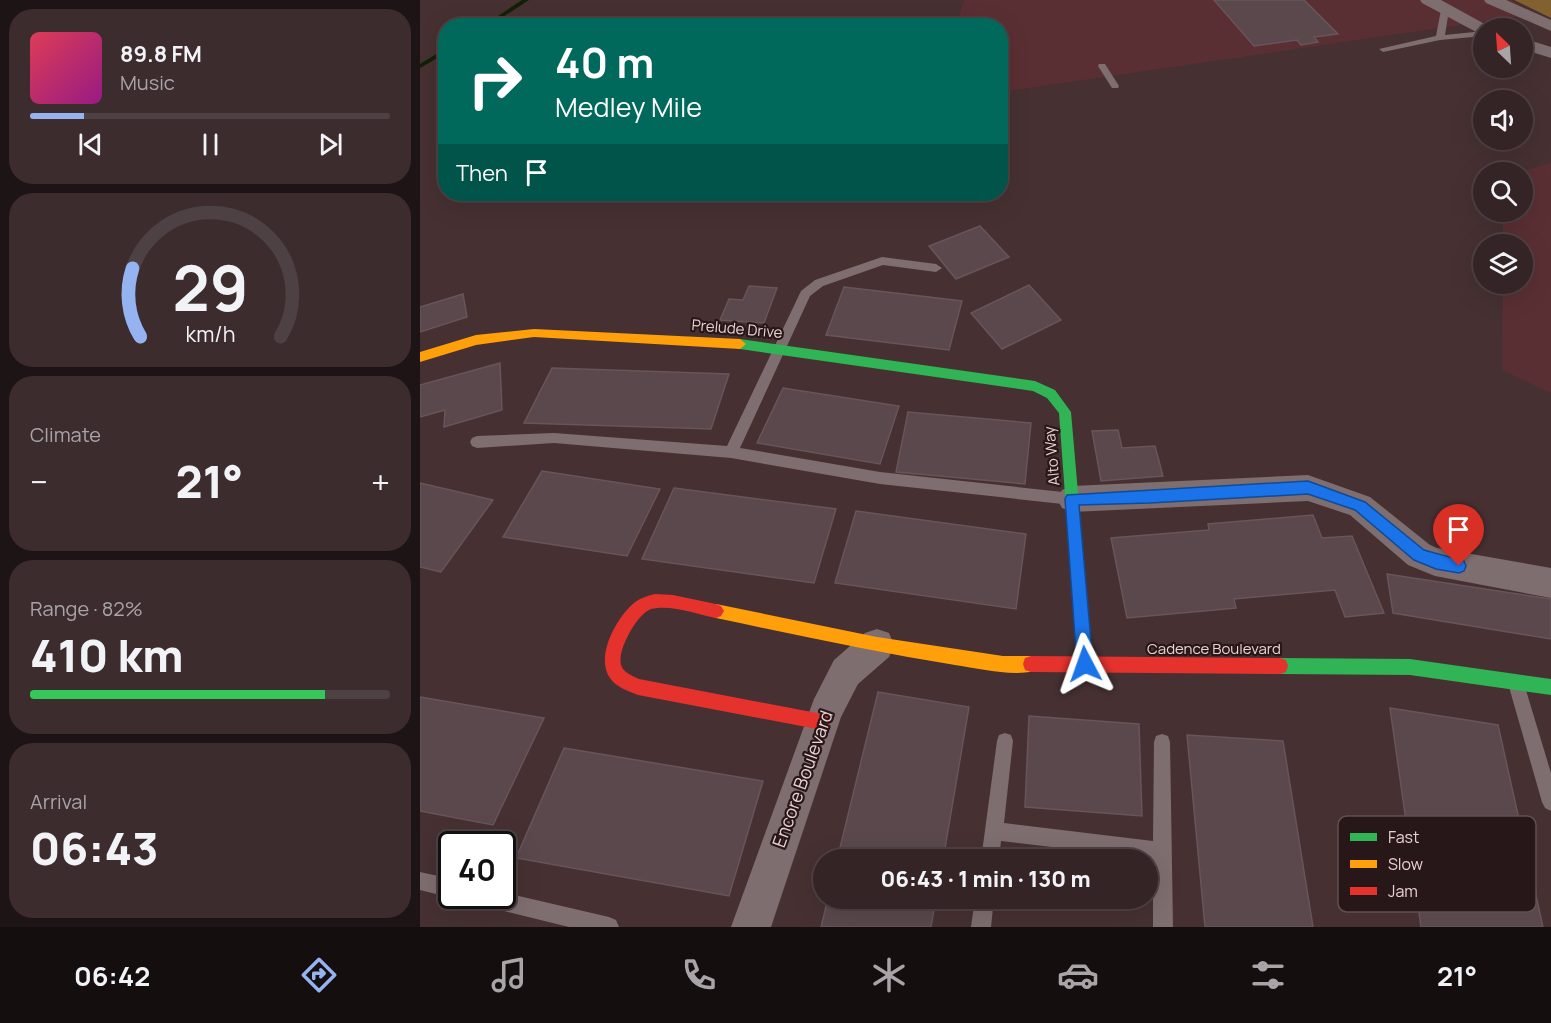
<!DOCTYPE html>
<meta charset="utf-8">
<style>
body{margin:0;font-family:Manrope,sans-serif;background:#3c2c2e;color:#f1f3f6;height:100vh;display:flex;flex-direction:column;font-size:22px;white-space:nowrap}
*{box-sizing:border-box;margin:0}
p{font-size:20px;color:#a9a4a7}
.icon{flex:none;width:33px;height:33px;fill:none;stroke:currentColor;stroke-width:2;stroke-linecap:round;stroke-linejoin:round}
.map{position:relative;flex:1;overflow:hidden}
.drawer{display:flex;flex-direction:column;gap:9px;padding:9px;background:#1d1415;width:420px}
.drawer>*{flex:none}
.guide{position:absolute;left:18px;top:18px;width:570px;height:183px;border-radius:24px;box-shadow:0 6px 24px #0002,0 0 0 2px #4e4143;background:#00695c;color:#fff;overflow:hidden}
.needle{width:39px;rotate:335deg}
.controls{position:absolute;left:1053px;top:18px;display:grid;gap:12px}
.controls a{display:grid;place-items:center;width:60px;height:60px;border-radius:50%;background:#342426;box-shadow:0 6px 24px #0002,0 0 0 2px #4e4143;font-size:30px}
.speed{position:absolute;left:18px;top:831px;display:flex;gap:12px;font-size:30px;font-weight:700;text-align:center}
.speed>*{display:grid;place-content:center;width:78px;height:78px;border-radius:50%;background:#342426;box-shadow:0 6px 24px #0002,0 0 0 2px #4e4143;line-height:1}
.speed .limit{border:3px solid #111;border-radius:9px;background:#fff;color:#111}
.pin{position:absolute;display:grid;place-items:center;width:51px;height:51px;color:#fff;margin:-62px -26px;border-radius:50% 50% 50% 0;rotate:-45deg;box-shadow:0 0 6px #0007}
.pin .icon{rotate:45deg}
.me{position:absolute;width:66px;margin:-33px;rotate:356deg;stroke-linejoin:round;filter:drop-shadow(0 0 4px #0008)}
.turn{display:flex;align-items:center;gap:21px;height:126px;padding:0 18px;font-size:27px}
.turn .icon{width:78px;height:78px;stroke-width:2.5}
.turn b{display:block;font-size:42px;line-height:51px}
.then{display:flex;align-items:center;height:57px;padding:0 18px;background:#0003;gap:12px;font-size:22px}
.big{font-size:45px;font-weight:800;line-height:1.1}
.drawer .card{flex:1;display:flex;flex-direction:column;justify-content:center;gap:9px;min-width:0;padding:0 21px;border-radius:24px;background:#3c2c2e}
.drawer .dial{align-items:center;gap:0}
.dial svg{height:156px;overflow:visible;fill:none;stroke:#4e4143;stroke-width:7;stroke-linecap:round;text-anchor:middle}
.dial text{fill:#f1f3f6;stroke:none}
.song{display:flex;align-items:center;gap:18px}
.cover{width:72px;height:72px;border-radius:9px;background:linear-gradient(135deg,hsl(350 70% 55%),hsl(310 70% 35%))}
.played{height:6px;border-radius:3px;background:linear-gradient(90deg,#95b2f1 15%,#4e4143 15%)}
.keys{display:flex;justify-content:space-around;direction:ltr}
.heat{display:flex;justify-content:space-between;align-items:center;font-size:33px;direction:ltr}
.charge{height:9px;border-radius:4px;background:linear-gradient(90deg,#34c759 82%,#4e4143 0)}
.trip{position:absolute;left:393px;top:849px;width:345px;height:60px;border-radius:30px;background:#342426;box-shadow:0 6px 24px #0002,0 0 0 2px #4e4143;font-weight:800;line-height:60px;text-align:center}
.tab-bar{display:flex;height:96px;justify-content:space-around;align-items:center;background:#150e0f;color:#a9a4a7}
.tab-bar .icon{width:42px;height:42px}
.tab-bar .selected{color:#95b2f1}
.tab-bar b{font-size:27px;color:#f1f3f6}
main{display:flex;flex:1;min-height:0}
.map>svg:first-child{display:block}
</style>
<main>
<section class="drawer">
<div class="card">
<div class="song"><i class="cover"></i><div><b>89.8 FM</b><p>Music</p></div></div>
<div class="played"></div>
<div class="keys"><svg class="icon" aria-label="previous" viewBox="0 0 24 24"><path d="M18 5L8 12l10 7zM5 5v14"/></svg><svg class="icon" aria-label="pause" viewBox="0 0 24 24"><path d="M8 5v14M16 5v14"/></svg><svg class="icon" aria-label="next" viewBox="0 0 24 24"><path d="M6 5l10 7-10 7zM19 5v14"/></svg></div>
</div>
<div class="card dial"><svg viewBox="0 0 100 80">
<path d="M14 69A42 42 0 1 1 86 69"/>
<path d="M14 69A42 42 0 0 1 10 34" stroke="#95b2f1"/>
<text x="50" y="56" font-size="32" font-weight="700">29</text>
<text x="50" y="72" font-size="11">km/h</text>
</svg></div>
<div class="card"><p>Climate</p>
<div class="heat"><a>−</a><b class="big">21°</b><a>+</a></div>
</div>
<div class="card"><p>Range · 82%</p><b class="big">410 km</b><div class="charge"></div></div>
<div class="card"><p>Arrival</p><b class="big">06:43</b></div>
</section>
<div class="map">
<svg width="1131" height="927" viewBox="0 0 1131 927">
<rect width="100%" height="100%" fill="#463032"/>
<g fill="#5a2f33">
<polygon points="544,0 1091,0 1115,14 581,92 580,26 536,26"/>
<polygon points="1131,163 1131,393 1082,370 1083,284 1102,284 1102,244 1083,244 1083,212 1102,212 1102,172 1100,172"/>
</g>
<polygon fill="#83602f" points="1094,0 1131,0 1131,18"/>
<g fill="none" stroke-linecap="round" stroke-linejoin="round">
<g fill="#112106" fill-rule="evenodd">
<polygon points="102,0 109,0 69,26 63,26"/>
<polygon points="26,48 26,53 0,68 0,64"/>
</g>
</g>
<g fill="#5a484c" stroke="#675559" stroke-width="1.5">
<polygon points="794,0 884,0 918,34 894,37 898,42 881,45 877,40 834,46"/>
<polygon points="560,226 589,257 536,279 509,246"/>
<polygon points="609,285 641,320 582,349 551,313"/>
<polygon points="329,286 357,288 344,323 300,320 309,299 323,300"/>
<polygon points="424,287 542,301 529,350 406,335"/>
<polygon points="43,294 47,317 0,332 0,307"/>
<polygon points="80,363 82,410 24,427 25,410 0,417 0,385"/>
<polygon points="132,368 309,374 291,429 104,423"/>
<polygon points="363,388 479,406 460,464 337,443"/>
<polygon points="488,412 611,423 605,484 476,472"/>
<polygon points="698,430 702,448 735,446 743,476 681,481 672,431"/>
<polygon points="122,471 240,489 207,556 83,537"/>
<polygon points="0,483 73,500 21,572 0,567"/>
<polygon points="254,488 416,509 394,583 222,559"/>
<polygon points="436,511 606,534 596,609 415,583"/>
<polygon points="893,515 902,538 932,536 964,613 925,617 915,590 814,599 816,608 707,618 691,538 789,530 788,524"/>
<polygon points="967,574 1131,599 1131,639 973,613"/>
<polygon points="458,692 549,707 523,860 417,860"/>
<polygon points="0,697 124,718 73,825 0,811"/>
<polygon points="970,708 1078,725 1123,927 1001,927"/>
<polygon points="609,716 719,724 722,816 605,807"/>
<polygon points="767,735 863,741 893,927 785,927"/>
<polygon points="144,748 343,781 309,896 96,858"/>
<polygon points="408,898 516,898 511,927 401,927"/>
</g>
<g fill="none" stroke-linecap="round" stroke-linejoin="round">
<g fill="#7f6e6f" fill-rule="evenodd">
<polygon points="1025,8 1029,10 1025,35 1064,31 1064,36 1020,40 963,52 959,49 1016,36 1021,10"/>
<polygon points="679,64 685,64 699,86 698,88 692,88 678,66"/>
<polygon points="462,257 516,264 522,268 516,272 463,265 403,286 390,296 320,448 460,472 652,493 657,495 659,499 657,503 652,505 460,484 311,458 134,443 57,448 52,446 50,442 52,438 57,436 134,433 307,446 381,291 395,280"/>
<polygon points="1097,679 1103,681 1105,687 1131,773 1131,811 1125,808 1122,802 1089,687 1091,681"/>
<polygon points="585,733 591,735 593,741 584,823 733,841 734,742 736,736 742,734 748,736 750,742 753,927 733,927 733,859 581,841 579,860 561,860 577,741 579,735"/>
<polygon points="0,872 32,879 32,896 39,896 32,898 0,890"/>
<polygon points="82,892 189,917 196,920 199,927 149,927 60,905 53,903 51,896 82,896"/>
<polygon points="555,898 574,898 571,927 551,927"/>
</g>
<g fill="#7f6e6f" fill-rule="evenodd">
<polygon points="1000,0 1021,0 1072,28 1064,28 1064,34 1058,33 1002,3"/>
<polygon points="1064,0 1086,0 1131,20 1131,31 1066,3"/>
<polygon points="1102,38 1131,47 1131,58 1102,49"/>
<polygon points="888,475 950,497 1010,545 1017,548 1131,568 1131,598 1015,576 988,565 930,515 888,501 652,512 642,508 637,499 642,490 652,486"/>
<polygon points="457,629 469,633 474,645 469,657 438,684 421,717 351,927 311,927 394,699 414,660 445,633"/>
</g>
<g fill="#30b455" fill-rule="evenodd">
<polygon points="320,339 615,381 635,390 651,412 663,550 661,555 656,557 651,555 649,550 639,413 627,398 613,391 320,349 314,344"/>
<polygon points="860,658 990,659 1131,679 1131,695 990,675 860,674 854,672 852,666 854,660"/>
</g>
<g fill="#ff9f0a" fill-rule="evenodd">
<polygon points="114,329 320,339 326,344 320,349 114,337 56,345 0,362 0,352 56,335"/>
<polygon points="656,543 661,545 663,550 673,664 671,670 665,672 659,670 657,664 649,550 651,545"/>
<path d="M 296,604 L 457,637 L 583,656 L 611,656 L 617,658 L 619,664 L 617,670 C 596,678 557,668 535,665 C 455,652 376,635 296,618 L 291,616 L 288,611 L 291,606 Z"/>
</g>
<g fill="#e5322d" fill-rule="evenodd">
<path d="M 235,594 L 253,595 L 296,604 L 301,606 L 304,611 L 301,616 L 296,618 C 277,614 251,604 231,609 C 217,614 197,650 201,665 C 203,672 212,676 219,679 L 402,714 L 408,716 L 410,722 L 408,728 L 402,730 L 218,695 C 208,691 196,687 190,678 C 175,657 196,618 214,603 C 220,598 227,596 235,594 Z"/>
<polygon points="611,656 860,658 866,660 868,666 866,672 860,674 611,672 605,670 603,664 605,658"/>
</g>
</g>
<polygon fill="#1a73e8" stroke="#114b97" stroke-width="1.5" points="888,481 945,502 1004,550 1044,561 1046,566 1044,571 1039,573 1016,569 994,560 935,510 888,494 730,503 659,505 673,664 671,670 665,672 659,670 657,664 645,499 647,495"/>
<g text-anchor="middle" stroke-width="4.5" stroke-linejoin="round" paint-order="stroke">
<g font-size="15" fill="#ead1d2" stroke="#281718">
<text transform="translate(317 329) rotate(5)" y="5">Prelude Drive</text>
<text transform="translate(632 456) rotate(-95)" y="5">Alto Way</text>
<text x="794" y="654">Cadence Boulevard</text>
</g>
<g font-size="18" fill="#ead1d2" stroke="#281718">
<text transform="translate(383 779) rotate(-70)" y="6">Encore Boulevard</text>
</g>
</g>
<rect x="918" y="816" width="198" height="96" rx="9" fill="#281718" stroke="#624f50" stroke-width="1.5"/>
<rect x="930" y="833" width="27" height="8" fill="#30b455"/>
<rect x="930" y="860" width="27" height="8" fill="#ff9f0a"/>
<rect x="930" y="887" width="27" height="8" fill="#e5322d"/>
<g font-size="16" fill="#ead1d2">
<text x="968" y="843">Fast</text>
<text x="968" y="870">Slow</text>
<text x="968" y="897">Jam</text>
</g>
</svg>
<div class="controls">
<a><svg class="needle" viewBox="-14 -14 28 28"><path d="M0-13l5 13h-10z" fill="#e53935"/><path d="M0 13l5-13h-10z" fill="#a9a4a7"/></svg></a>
<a><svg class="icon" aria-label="sound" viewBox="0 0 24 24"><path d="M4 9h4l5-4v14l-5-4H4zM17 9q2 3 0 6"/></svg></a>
<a><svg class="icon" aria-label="search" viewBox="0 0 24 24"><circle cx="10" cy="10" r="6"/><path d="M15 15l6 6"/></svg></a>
<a><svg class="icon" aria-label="layers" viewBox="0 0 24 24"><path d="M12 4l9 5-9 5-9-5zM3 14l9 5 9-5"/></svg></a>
</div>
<div class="speed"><div class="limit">40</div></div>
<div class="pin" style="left:1039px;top:566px;background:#d93025"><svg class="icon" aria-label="arrive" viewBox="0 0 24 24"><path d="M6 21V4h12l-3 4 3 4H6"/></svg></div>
<svg class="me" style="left:665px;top:664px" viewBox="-20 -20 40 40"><path d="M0-17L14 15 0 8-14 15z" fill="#1a73e8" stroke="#fff" stroke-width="4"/></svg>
<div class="trip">06:43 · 1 min · 130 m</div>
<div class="guide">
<div class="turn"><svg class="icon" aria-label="right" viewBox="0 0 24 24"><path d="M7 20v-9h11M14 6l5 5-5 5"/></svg><div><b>40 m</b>Medley Mile</div></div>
<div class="then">Then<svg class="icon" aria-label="arrive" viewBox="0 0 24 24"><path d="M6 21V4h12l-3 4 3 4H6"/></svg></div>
</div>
</div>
</main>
<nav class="tab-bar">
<b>06:42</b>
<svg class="icon selected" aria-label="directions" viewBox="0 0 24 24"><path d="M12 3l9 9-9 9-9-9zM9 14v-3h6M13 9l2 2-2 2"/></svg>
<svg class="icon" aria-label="music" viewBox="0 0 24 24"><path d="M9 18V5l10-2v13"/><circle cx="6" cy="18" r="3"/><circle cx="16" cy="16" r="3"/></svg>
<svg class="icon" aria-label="phone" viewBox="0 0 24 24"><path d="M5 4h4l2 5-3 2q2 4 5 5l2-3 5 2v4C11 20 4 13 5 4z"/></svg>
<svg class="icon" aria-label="climate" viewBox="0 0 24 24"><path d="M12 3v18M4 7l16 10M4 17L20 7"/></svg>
<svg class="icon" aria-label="car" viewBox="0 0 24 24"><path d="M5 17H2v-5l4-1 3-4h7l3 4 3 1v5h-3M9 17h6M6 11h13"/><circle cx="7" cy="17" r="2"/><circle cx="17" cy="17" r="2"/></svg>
<svg class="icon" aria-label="filters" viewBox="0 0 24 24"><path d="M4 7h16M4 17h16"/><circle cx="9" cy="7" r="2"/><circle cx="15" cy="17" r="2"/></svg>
<b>21°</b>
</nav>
